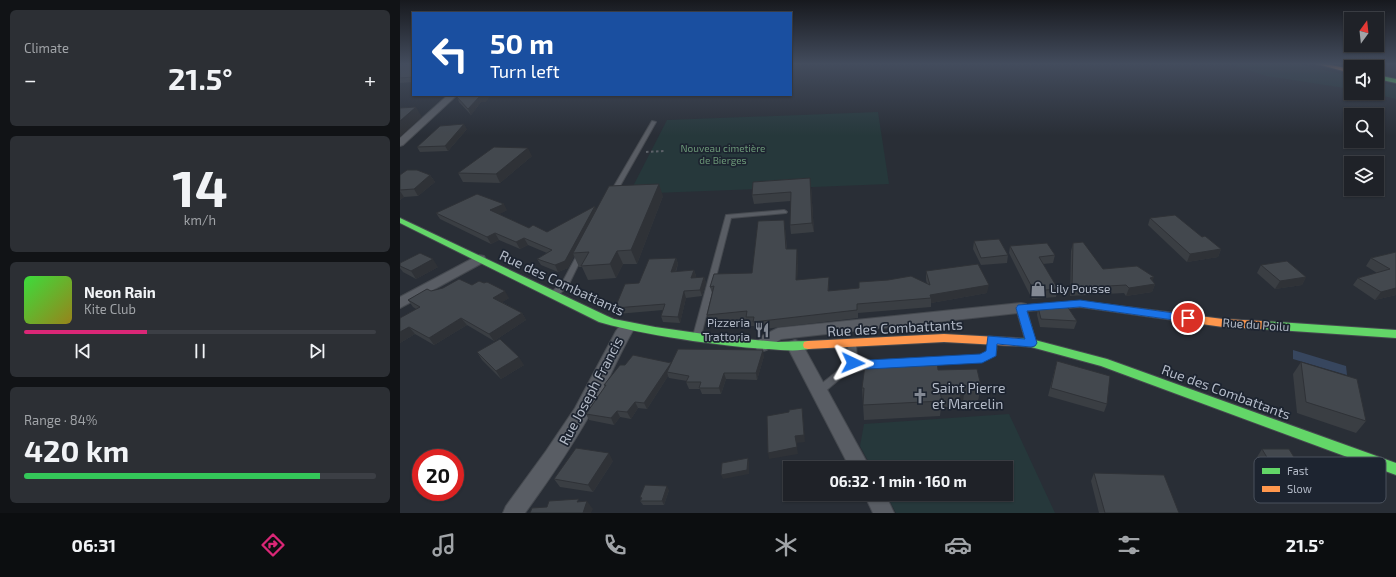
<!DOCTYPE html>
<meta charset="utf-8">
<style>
body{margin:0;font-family:"Exo 2",sans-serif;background:#2c2f34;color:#f1f3f6;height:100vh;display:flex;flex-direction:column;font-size:15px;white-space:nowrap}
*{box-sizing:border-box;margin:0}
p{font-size:13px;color:#a1a4a8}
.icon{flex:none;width:22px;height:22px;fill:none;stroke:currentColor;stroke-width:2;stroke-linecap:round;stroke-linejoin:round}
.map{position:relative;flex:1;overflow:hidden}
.panel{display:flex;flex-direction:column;gap:10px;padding:10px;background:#111316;width:400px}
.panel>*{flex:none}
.hud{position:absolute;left:12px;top:12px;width:380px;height:84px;border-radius:0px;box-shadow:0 1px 3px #0004,0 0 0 1px #3c3f45;background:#1a4fa0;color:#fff;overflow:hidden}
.needle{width:26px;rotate:15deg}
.buttons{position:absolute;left:944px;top:12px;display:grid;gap:8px}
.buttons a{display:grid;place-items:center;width:40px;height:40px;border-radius:0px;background:#1f2228;box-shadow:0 1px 3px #0004,0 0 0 1px #3c3f45;font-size:20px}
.speed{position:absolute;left:12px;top:449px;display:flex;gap:8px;font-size:20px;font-weight:700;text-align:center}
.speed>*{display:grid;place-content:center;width:52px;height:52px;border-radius:50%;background:#1f2228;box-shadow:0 1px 3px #0004,0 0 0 1px #3c3f45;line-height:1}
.speed .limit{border:6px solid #d22;background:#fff;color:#111}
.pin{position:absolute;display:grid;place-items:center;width:34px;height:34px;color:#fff;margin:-17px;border:2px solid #fff;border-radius:50%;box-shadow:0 1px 4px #0007}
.me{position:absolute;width:44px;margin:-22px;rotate:92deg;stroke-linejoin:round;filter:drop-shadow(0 0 3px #0008)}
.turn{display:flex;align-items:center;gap:14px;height:84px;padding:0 12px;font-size:18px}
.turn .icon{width:52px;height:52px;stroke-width:2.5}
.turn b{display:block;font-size:28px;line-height:34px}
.big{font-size:30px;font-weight:700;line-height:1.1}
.panel .card{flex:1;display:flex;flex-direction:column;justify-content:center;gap:6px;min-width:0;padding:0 14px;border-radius:6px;background:#2c2f34}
.panel .dial{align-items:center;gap:0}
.dial b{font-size:52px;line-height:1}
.song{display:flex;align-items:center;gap:12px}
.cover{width:48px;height:48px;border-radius:6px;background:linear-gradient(135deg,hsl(120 70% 55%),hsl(50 70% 35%))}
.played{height:4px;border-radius:2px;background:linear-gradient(90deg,#db2777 35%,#3c3f45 35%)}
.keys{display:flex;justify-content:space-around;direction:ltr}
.heat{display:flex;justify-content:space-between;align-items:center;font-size:22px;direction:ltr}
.charge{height:6px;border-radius:3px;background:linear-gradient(90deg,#34c759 84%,#3c3f45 0)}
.trip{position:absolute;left:383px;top:461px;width:230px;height:40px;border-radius:0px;background:#1f2228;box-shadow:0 1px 3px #0004,0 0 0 1px #3c3f45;font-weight:700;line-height:40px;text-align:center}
.tabs{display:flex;height:64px;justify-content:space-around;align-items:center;background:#0c0e10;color:#a1a4a8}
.tabs .icon{width:28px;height:28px}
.tabs .active{color:#db2777}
.tabs b{font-size:18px;color:#f1f3f6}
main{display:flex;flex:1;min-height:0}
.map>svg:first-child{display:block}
</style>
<main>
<section class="panel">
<div class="card"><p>Climate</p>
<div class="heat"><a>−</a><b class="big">21.5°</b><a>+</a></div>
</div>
<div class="card dial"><b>14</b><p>km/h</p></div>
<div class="card">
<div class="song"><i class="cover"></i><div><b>Neon Rain</b><p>Kite Club</p></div></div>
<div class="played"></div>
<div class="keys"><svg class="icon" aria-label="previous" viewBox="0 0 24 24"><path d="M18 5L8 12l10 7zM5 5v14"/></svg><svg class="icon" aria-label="pause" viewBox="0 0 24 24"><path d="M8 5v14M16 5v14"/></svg><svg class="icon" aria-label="next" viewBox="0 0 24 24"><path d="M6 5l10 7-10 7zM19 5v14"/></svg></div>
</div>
<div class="card"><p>Range · 84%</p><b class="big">420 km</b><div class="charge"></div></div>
</section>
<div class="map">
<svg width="996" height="513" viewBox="0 0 996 513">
<rect width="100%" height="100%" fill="#292e36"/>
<g fill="#26383b">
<polygon points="830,64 897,64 951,76 951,89 866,76"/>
<polygon points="977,82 996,86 996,99 971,93 977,93"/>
<polygon points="478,112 489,184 229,194 267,120"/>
<polygon points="609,414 655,513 496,513 486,494 606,494 606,468 472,468 460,446 464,424"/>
</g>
<polygon fill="#37465e" points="893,350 946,366 947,375 893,359"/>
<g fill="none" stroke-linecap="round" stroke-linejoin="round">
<g stroke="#45494f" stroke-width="2">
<g id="lane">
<polygon points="252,121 256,122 216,193 215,194 211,194 210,193"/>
<polygon points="384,210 386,211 387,212 386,213 331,218 301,336 300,338 297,339 294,338 293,336 326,215"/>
<polygon points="181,251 184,253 168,286 156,297 150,297 149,295 150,293 162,283 178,253"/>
<path d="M 591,338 L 594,339 C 600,353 595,357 582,361 L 468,367 L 455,366 L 422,394 L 419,395 L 416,394 L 414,391 L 416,388 L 449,362 L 448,344 L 449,342 L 452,341 L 455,342 L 456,344 L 457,360 L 468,361 L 581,355 L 588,351 L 587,341 L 588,339 Z"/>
</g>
</g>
<g stroke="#45494f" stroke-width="2">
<g id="street">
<polygon points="48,95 57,95 3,145 0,146 0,138"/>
<polygon points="79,255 84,256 86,259 84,262 0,308 0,297"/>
<path d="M 621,303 L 626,304 L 628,308 L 626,312 L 381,339 C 372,344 368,354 357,350 L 355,346 L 362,336 L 378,328 Z"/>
<path d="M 227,322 L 232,323 L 235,327 C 220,352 210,378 196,403 C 176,441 151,477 125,513 L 103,513 L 106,506 L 146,451 L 175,408 L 216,331 L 222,323 Z"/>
<polygon points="395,340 401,342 470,468 450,468 387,346 389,342"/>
<polygon points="464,494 485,494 494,513 473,513"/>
</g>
</g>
<g stroke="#45494f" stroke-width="2">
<g id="fast">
<polygon points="977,75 996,79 996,83 977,79"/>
<path d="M 0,218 L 207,316 L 214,319 L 255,327 L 332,338 L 378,342 L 408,341 L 412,342 L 413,345 L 412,348 C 399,352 382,350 369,349 C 343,348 318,344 293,341 C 261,336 230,331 199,322 L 0,223 Z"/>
<polygon points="861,321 996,330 996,338 861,329 857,328 856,325 857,322"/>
<polygon points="616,338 631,339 707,359 996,463 996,475 701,366 631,347 612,345 611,342 612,339"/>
</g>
</g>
<g stroke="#45494f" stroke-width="2">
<g id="slow">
<polygon points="917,64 926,64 951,69 951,73"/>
<polygon points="680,301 823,319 861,321 865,322 866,325 865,328 861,329 823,327 680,307 627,311 636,343 635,346 631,347 627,346 616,308 617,306"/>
<polygon points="544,334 616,338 620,339 621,342 620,345 616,346 544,342 408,349 404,348 403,345 404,342 408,341"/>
</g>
</g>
<polyline stroke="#5c6168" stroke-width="2" stroke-dasharray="2.5 2.5" stroke-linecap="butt" points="246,152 265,151"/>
<use href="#lane" fill="#595d64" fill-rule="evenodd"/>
<use href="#street" fill="#595d64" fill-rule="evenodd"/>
<use href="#fast" fill="#63d668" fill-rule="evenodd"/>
<use href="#slow" fill="#ff974d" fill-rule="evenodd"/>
</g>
<g fill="#3a3e43">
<polygon points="0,64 13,64 13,82 0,83"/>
<polygon points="57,97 86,102 81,102 71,115 59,102"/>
<polygon points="67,129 48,151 20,152 17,147"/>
<polygon points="132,156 100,183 63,182 58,173"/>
<polygon points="0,175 30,175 35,182 18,196 4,197 0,200"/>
<polygon points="411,187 414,232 391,234 390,225 391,201 354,204 352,195"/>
<polygon points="263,196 237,264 223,264 216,278 188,280 182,267 179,267 174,256 168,268 158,272 141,265 137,259 147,253 128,245 120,249 99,240 91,244 40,219 36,213 107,210 99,214 129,228 147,232 196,210"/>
<polygon points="750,218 802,237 821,249 818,257 787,262 748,225"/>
<polygon points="385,228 387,249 398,257 397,280 429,286 429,291 527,284 526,280 526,271 587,293 531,303 531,307 458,313 458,318 355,330 354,326 348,326 346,320 310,324 307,315 312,293 310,287 352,273"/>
<polygon points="574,241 608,255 607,263 581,265 573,249"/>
<polygon points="673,243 703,269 752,281 755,284 752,292 726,296 724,293 670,296 671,251"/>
<polygon points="610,246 655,255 653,263 643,264 658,289 656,297 632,299 609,253"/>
<polygon points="996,252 996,295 975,300 953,285 958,278 977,273 966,266 971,258"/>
<polygon points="276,258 278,264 276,272 294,270 296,276 295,278 304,277 306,283 302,296 286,298 280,323 263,322 261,316 263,310 217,314 215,308 239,283"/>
<polygon points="0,263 38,267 16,279 3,272 0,268"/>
<polygon points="861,265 906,277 902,285 875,289 857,273"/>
<polygon points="72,285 109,298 102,302 122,313 126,320 94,341 67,325 34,345 15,334 0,343 0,318 16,309 13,307 8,300 31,291"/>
<polygon points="638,307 677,321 674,329 640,327 637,315"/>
<polygon points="77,352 124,365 101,379 82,360"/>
<polygon points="364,356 357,380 326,379 321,394 302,394 300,389 289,389 286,382 287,381 269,378 268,376 247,409 238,408 231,419 220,417 214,425 189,420 186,414 205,387 204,385 225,365"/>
<polygon points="657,361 707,404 704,412 648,396"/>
<polygon points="901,362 966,421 956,433 897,413 893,374"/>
<polygon points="538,370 581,386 578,401 563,402 559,407 541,407 540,416 464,420 462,388"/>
<polygon points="862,449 905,475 899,483 872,483 857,457"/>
<polygon points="213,461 193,492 160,487 154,479"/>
<polygon points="694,473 779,513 699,513 691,481"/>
<polygon points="269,490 264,505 243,505 240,501 241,499 240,497"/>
</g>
<g fill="#2f3237">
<polygon points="85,95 91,95 86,102 81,102 71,115 68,109 79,97"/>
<polygon points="16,107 22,117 0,137 0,121"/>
<polygon points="64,124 67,129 48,151 45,146"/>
<polygon points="128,148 132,156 100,183 96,174"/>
<polygon points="30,175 35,182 18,196 14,189"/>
<polygon points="410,178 411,187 414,232 412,223"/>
<polygon points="259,184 263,196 237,264 231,250"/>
<polygon points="0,191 4,197 0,200"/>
<polygon points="104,204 107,210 94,217 90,210"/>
<polygon points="195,206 197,212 173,253 174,256 168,268 158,272 155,265"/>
<polygon points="384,220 385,228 387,258 386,249"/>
<polygon points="95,233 99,240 91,244 87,237"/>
<polygon points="124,238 128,245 120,249 116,242"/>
<polygon points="397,249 398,257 397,289 396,280"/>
<polygon points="821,249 818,257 787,262 790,254"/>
<polygon points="217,251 223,264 216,278 210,264"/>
<polygon points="276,258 278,264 273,278 271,272"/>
<polygon points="33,259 38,267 16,279 11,271"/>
<polygon points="294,270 296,276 293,284 291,278"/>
<polygon points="304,277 306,283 302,296 300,290"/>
<polygon points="429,277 429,300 428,291"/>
<polygon points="754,277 751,285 755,284 752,292 726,296 729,288 750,278"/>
<polygon points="906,277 902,285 875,289 880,281"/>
<polygon points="589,285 587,293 531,303 531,298 530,295"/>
<polygon points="996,288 996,295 975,300 981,292"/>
<polygon points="105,291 109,298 98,305 93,298"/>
<polygon points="284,291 286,298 280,323 278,317"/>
<polygon points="122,313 126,320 94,341 89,334"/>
<polygon points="61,318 67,325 34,345 29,338"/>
<polygon points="9,327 15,334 0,343 0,332"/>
<polygon points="363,350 364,356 357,380 356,373"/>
<polygon points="119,357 124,365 101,379 96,371"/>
<polygon points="271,363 267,372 268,376 247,409 244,403"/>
<polygon points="324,373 326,379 321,394 319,388"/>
<polygon points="565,386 563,402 559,407 560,391"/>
<polygon points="235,402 238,408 231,419 227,412"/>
<polygon points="402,408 403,415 405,442 396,443 395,436"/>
<polygon points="217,411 220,417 214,425 211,418"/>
<polygon points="397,447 398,454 369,459 368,453"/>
<polygon points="209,453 213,461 193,492 188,485"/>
<polygon points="348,458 349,462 349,474 323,479 321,475"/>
<polygon points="267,486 269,490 264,505 262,501"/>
<polygon points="187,501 193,509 191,513 183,513"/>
</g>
<g fill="#43484e" stroke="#2f3237">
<polygon points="0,64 13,64 13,77 0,78"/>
<polygon points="59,95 85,95 83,97 79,97 68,109 57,97"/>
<polygon points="16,107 0,121 0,108"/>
<polygon points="64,124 45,146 17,147 40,126"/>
<polygon points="94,147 128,148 96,174 58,173"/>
<polygon points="7,170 17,170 30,175 14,189 0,190 0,175"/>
<polygon points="410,178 412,223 390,225 391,192 352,195 353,182"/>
<polygon points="259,184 231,250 217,251 210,264 181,266 189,252 173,253 209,186"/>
<polygon points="77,194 104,204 90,210 129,228 133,225 147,232 195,206 165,261 155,265 137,259 152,250 124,238 116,242 95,233 87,237 36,213"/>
<polygon points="775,215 802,237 805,236 821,249 790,254 750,218"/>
<polygon points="384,220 386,249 397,249 396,280 429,277 428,291 459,288 459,282 488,280 511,276 530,285 526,271 578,264 589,285 530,295 531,298 457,304 457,310 353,322 354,317 346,317 347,311 307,315 314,286 310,287 314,274 352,273 358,221"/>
<polygon points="599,239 608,255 581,258 574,241"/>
<polygon points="683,242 703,269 737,266 754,277 750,278 755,284 729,288 726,285 672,288 673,243"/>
<polygon points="647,243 655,255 639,257 658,289 634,291 610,246"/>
<polygon points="996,252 996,288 981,292 958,278 990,269 971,258"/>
<polygon points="20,253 33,259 11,271 0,266 0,263"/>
<polygon points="276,258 271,272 294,270 291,278 304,277 300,290 284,291 278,317 261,316 265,304 215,308 225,284 239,283 249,259"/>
<polygon points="887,261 906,277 880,281 861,265"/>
<polygon points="59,279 72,285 79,281 84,283 87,282 105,291 93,298 122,313 89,334 61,318 29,338 9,327 0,332 0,318 20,307 8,300 27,289 31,291 43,288"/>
<polygon points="667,306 677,321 641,319 638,307"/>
<polygon points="100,339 119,357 96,371 77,352"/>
<polygon points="278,349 363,350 356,373 324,373 319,388 299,388 301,382 286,382 289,376 267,372"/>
<polygon points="233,355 271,363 244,403 235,402 227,412 217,411 211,418 186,414 206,385 204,385 220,365 225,365"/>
<polygon points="657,361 710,376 707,404 651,388"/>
<polygon points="537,362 538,370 577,369 581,386 565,386 560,391 540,392 542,401 463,405 464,388 462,388 465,365"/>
<polygon points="901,362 957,379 966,421 906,402"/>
<polygon points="402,408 404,435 395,436 397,447 368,453 367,416 389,412 389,410"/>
<polygon points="176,448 209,453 188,485 154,479"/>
<polygon points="862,449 889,449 905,475 878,476"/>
<polygon points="348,458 347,470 321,475 322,463"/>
<polygon points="694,473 764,475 779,513 705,513"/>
<polygon points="245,485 267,486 262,501 240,501 242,498 240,497"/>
<polygon points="179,499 177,502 187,501 183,513 130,513 132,508 147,507 149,501"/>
</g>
<linearGradient id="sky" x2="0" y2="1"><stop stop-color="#17191e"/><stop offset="0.47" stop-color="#434c5d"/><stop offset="1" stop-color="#434c5d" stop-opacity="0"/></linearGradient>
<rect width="996" height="136" fill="url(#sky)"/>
<polygon fill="#1a73e8" stroke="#114b97" points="680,300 788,315 794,318 788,322 680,307 627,311 637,343 635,346 631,347 597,344 596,356 582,363 468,369 449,366 448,363 449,360 468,360 580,354 586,351 588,336 625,339 616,308 618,305"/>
<defs>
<g id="shop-bare" transform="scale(1.2)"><path d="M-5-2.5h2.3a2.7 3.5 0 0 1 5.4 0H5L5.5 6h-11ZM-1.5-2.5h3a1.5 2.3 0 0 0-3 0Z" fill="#838994" stroke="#1d2430" stroke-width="2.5" paint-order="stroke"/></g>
<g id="restaurant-bare" transform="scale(1.2)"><path d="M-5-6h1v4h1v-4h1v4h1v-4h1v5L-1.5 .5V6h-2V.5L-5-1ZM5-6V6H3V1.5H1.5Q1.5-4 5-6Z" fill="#838994" stroke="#1d2430" stroke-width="2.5" paint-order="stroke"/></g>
<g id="church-bare" transform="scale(1.2)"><path d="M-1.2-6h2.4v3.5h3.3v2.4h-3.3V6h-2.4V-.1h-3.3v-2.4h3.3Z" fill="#838994" stroke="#1d2430" stroke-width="2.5" paint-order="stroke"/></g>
</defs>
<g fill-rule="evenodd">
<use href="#shop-bare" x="638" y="289"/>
<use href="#restaurant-bare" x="362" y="330"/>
<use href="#church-bare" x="520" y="396"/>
</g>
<g text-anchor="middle" stroke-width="3.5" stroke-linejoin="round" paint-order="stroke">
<g font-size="10" fill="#6b9777" stroke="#1d2430">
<text x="323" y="152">Nouveau cimetière<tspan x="323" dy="12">de Bierges</tspan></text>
</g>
<g font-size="12" fill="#b3bac7" stroke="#1d2430" text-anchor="start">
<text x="650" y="293">Lily Pousse</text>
<text x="350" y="327" text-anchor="end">Pizzeria<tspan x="350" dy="14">Trattoria</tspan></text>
</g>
<g font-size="12" fill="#b3bac7" stroke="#1d2430">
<text transform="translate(856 325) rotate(4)" y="4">Rue du Poilu</text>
</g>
<g font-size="14" fill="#b3bac7" stroke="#1d2430">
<text transform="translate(162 283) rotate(25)" y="5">Rue des Combattants</text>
<text transform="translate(495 328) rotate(-3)" y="5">Rue des Combattants</text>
<text transform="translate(191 391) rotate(-62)" y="5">Rue Joseph Francis</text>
<text transform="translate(826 392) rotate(20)" y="5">Rue des Combattants</text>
</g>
<g font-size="14" fill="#b3bac7" stroke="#1d2430" text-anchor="start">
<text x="532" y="393">Saint Pierre<tspan x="532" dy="16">et Marcelin</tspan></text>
</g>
</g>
<rect x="854" y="457" width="132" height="46" rx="6" fill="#1d2430" stroke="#4a515d" stroke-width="1"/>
<rect x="862" y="468" width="18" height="6" fill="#63d668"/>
<rect x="862" y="486" width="18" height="6" fill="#ff974d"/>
<g font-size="11" fill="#b3bac7">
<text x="887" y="475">Fast</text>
<text x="887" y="493">Slow</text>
</g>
</svg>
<div class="buttons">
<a><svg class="needle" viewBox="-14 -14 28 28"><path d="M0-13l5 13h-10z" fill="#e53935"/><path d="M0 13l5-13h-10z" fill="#a1a4a8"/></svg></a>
<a><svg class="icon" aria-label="sound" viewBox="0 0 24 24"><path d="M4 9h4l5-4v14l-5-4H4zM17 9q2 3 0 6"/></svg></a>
<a><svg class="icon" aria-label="search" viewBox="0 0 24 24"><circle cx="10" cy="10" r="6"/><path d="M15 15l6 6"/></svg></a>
<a><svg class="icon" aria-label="layers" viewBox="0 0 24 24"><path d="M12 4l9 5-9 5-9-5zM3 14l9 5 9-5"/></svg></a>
</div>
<div class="speed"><div class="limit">20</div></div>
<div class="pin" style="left:788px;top:318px;background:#d93025"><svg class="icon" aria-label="arrive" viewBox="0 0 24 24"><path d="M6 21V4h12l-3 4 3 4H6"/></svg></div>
<svg class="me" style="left:453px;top:363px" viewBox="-20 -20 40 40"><path d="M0-17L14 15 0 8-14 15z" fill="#1a73e8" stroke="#fff" stroke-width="4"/></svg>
<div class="trip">06:32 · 1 min · 160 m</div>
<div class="hud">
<div class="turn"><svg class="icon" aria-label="left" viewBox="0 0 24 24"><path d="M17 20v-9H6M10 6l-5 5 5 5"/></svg><div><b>50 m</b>Turn left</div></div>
</div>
</div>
</main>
<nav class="tabs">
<b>06:31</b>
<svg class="icon active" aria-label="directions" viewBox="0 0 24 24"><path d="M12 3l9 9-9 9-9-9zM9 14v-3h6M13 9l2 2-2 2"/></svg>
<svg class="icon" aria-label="music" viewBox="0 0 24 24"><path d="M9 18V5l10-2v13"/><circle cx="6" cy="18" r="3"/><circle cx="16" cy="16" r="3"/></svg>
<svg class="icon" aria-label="phone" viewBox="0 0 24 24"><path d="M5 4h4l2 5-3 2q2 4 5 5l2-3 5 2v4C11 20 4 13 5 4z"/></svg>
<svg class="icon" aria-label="climate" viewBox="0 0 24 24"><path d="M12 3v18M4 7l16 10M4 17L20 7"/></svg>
<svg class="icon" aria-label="car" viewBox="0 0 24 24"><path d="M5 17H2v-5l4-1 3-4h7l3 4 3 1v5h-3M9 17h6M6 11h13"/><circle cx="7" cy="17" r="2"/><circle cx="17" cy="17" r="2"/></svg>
<svg class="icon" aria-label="filters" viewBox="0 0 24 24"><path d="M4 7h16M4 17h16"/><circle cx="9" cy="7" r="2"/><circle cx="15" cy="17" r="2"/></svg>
<b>21.5°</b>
</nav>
